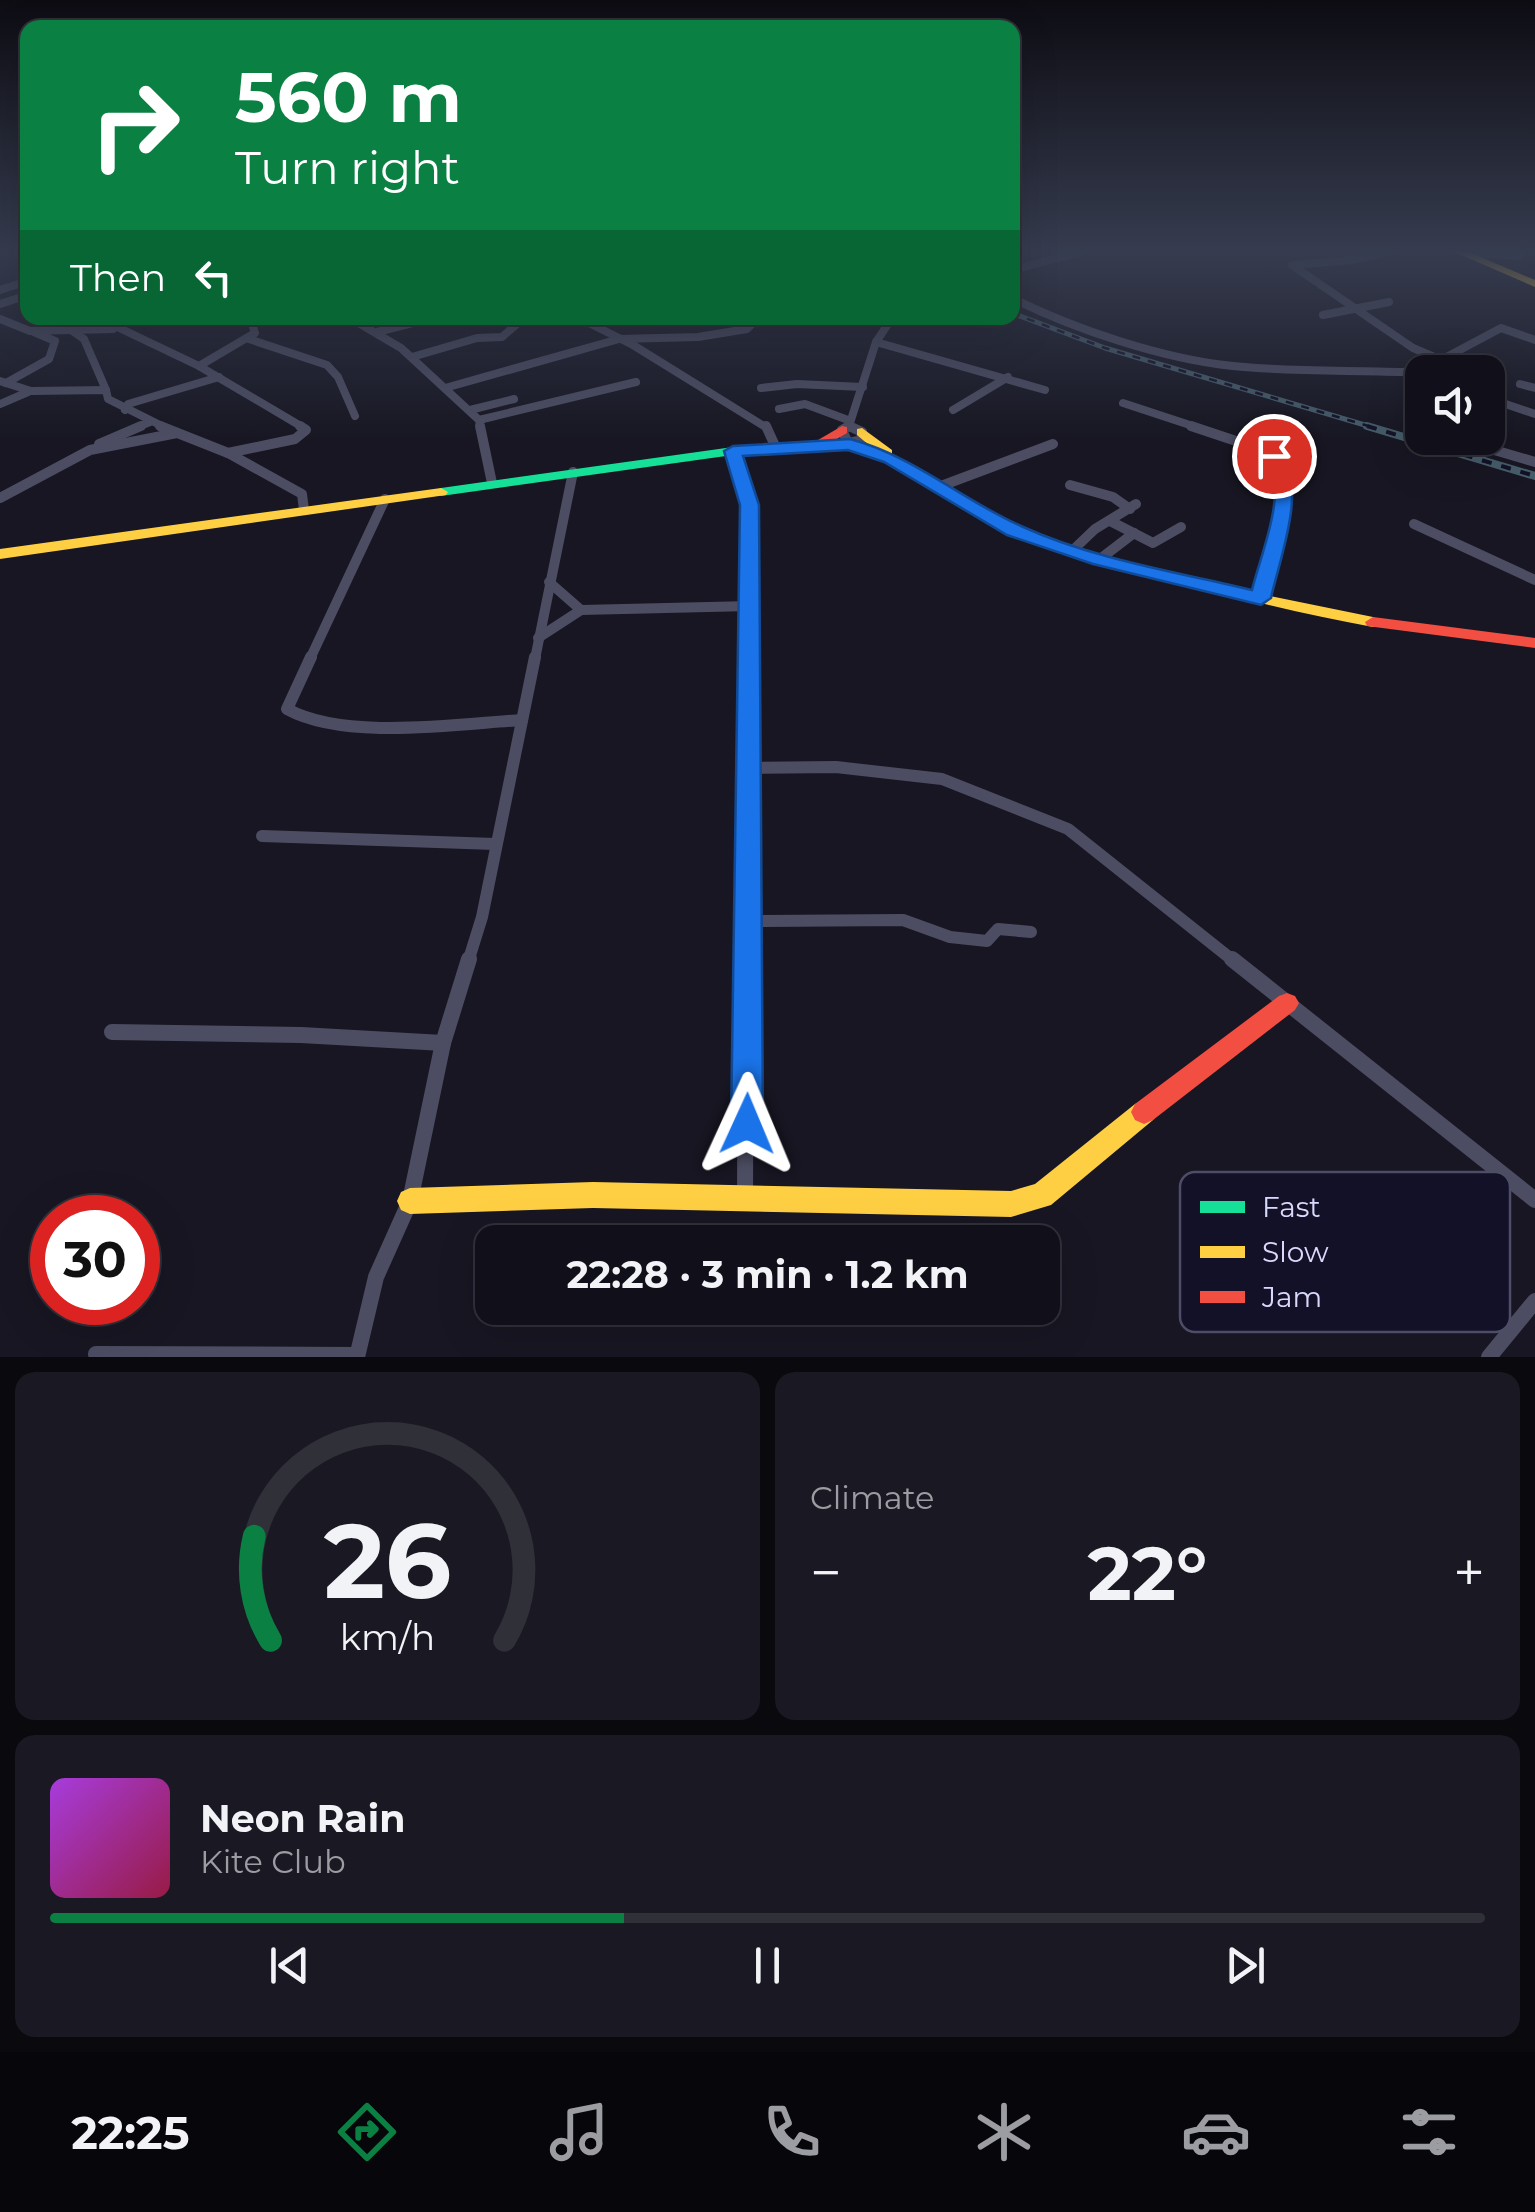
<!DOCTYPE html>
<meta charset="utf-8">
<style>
body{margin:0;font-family:Montserrat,sans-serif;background:#1a1923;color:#f1f3f6;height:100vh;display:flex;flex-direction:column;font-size:38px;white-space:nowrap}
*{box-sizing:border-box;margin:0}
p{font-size:32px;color:#9c9da2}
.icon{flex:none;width:55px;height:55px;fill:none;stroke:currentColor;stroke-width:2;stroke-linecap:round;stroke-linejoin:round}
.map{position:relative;height:1357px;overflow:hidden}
.side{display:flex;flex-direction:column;gap:15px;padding:15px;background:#09090e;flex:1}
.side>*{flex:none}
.banner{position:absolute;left:20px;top:20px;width:1000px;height:305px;border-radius:20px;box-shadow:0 10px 40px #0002,0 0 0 2px #303039;background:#0b8043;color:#fff;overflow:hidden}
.fabs{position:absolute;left:1405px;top:355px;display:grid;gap:20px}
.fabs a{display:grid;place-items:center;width:100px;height:100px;border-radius:20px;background:#11101a;box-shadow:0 10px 40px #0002,0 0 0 2px #303039;font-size:50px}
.speed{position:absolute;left:30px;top:1195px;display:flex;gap:20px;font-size:50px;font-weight:700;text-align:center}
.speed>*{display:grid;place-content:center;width:130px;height:130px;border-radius:50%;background:#11101a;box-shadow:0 10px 40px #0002,0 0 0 2px #303039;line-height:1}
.speed .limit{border:15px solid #d22;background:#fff;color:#111}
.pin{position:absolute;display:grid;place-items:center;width:85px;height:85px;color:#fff;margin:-42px;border:5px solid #fff;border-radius:50%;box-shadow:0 2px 10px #0007}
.me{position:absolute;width:110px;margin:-55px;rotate:1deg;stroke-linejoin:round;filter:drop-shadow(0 0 8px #0008)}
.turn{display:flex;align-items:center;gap:35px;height:210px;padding:0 50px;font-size:45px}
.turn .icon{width:130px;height:130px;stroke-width:2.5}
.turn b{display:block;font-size:70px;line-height:85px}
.then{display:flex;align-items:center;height:95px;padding:0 50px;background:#0003;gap:20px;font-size:38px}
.big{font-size:75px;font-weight:700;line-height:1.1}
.side .card{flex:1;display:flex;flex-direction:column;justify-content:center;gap:15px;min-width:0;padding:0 35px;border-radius:20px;background:#1a1923}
.side .dial{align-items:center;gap:0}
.dial svg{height:260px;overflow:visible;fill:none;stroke:#303039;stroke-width:7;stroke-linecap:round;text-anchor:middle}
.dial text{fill:#f1f3f6;stroke:none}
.song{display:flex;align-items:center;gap:30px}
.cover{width:120px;height:120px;border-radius:15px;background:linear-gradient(135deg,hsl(280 70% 55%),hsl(340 70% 35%))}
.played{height:10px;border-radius:5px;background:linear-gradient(90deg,#0b8043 40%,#303039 40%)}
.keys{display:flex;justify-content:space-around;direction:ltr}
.heat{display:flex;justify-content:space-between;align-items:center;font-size:55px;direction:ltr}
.side .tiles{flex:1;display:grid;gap:15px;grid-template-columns:1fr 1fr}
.card:last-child{grid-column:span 2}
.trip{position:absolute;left:475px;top:1225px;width:585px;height:100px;border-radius:20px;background:#11101a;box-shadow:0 10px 40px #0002,0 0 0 2px #303039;font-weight:700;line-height:100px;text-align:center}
.dock{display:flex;height:160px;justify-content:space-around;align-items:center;background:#07060a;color:#9c9da2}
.dock .icon{width:70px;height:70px}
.dock .selected{color:#0b8043}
.dock b{font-size:45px;color:#f1f3f6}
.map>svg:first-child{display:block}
</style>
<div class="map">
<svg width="1535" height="1357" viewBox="0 0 1535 1357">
<rect width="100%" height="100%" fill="#171622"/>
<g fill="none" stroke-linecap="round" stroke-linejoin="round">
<g stroke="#4c4d62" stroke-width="8">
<polyline points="1391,251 1351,260 1292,265 1413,348 1439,359"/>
<polyline points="1466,252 1520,256"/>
<polyline points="1012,270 1084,251"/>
<polyline points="0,290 28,281"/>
<path d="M 1012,298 C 1074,329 1163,359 1233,366 C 1289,372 1347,370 1403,372 L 1424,369 L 1501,328 L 1535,340"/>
<polyline points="0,304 28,295"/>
<polyline points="1323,315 1389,302"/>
<polyline points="86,318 111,324 199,366"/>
<polyline points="250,318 255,333 199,366 304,428"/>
<polyline points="350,318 401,348 479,420 481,428"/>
<polyline points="579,318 633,345 767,428"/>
<polyline points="0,319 30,331 113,329"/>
<polyline points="71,330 84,339 106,390"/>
<polyline points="377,332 432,318"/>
<polyline points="249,339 327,365 338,377 355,416"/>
<polyline points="876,342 1045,390"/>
<polyline points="412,357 477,338 502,337 517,324"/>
<polyline points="0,381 31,391 106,390 108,399 166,428"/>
<polyline points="6,383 49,359 55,341 34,332"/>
<polyline points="1520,384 1535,388"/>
<polyline points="445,388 619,339 698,337 747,329 751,325 745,318"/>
<polyline points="761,388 797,384 863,387"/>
<polyline points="1488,398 1535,414"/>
<polyline points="1123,403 1199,428"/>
<polyline points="0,404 28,392"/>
<polyline points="779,409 805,404 848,420"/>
<polyline points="125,410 128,404 219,377"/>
<polyline points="470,410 514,399"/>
<polyline points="953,410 1008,377"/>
<polyline points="479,420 636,382"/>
<polyline points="849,426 854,428"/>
<polyline points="849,426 876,342 892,318"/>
<polyline points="135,428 150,422"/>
<polyline points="845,428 849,426"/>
</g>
<g stroke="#4c4d62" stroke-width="10">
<polyline points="160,426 228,453 302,494 304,510"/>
<polyline points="480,426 492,483"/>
<polyline points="766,426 776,448"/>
<polygon points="849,426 862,432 861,440 848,443 842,430"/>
<polyline points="1191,426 1263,450 1282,466 1285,491 1261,598"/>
<polyline points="99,444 141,426"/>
<polyline points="1474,444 1535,462"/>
<polyline points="733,451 749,505 748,659"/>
<polyline points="228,453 295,439 306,430 300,426"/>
<polyline points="1070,485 1113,497 1130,509"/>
<polyline points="941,486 1053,444"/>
<polyline points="0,498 90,450 177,433"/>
<polyline points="1110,521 1153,543 1181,527"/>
<polyline points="1414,524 1535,580"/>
<polyline points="1073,550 1095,529 1136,504"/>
<polyline points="1100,559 1134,533"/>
<polyline points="549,582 581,610"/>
<polyline points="538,638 581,610 751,606"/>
<polyline points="310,659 385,499"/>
<polyline points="535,659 573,472"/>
</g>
<g stroke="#4c4d62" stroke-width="12">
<path d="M 311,657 L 287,709 C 345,741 457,724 522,720"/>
<polyline points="750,768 836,767 942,779 1068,829 1235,962"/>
<polyline points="262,836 495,844"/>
<polyline points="750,921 903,920 950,937 987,941 998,929 1031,932"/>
<polyline points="468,962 482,917 535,657"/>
<polyline points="746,962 748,657"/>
</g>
<g stroke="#4c4d62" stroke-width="16">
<polyline points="1232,959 1535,1200"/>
<polyline points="112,1032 301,1035 443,1043"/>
<polyline points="745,1198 746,959"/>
<polyline points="96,1354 357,1355"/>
<polyline points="357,1357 376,1277 410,1201 443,1043 469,959"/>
<polyline points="1489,1357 1535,1301"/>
</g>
<polygon fill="#16e098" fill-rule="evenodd" points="850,440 895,455 1005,521 1003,524 993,524 885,461 849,448 733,455 441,496 434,492 441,488 733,447"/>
<g fill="#ffcf43" fill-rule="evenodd">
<polygon points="1452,251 1466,251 1535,280 1535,287"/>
<polygon points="862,428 892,450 892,456 882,456 857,435 857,429"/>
<polygon points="441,488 448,492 446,495 0,559 0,549"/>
<path d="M 998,517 L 1041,535 L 1101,555 L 1265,595 L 1373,617 L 1381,622 L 1373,627 C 1302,614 1232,596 1162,579 C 1104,564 1046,552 993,524 L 993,518 Z"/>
<polygon points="1144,1100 1153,1104 1157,1112 1153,1120 1051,1205 1011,1217 593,1208 410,1214 401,1210 397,1201 401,1192 410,1188 593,1182 1011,1191 1035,1184 1135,1104"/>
</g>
<g fill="#f24e42" fill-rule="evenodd">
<polygon points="842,426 847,427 847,433 818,450 808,450 806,447"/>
<polygon points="1373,617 1535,638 1535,648 1367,626 1365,622"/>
<polygon points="1287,993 1295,996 1299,1003 1295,1010 1153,1120 1144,1124 1135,1120 1131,1112 1135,1104 1279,996"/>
</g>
<g stroke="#455c69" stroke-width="5">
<polyline id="rail-far1" points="1012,313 1105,348 1375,428"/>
</g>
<g stroke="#455c69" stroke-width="8">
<polyline id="rail" points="1367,426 1535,476"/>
</g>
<use href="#rail-far1" stroke="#131127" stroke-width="2.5" stroke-dasharray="8" stroke-linecap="butt"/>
<use href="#rail" stroke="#131127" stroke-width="4" stroke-dasharray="10" stroke-linecap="butt"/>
</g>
<linearGradient id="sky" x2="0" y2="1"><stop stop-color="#0d0c13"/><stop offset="0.57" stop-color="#363c4f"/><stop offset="1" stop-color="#363c4f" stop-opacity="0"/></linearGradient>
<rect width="1535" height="441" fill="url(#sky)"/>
<path fill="#1a73e8" stroke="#114b97" stroke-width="2.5" d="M 850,439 C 914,456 962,500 1021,526 C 1093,559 1176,572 1252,590 C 1261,552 1290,490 1265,456 L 1267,453 L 1280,453 C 1308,487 1280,557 1271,598 L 1261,605 L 1093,564 L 1007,535 L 884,462 L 848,450 L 743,456 L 759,505 L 763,1124 L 759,1135 L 747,1140 L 735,1135 L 731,1124 L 740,505 L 724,451 L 733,446 Z"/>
<rect x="1180" y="1172" width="330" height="160" rx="15" fill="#131127" stroke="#4e4d67" stroke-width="2.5"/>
<rect x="1200" y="1201" width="45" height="12" fill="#16e098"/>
<rect x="1200" y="1246" width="45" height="12" fill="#ffcf43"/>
<rect x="1200" y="1291" width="45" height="12" fill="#f24e42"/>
<g font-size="28" fill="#d9d9fd">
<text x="1262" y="1217">Fast</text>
<text x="1262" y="1262">Slow</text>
<text x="1262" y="1307">Jam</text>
</g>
</svg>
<div class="fabs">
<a><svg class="icon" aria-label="sound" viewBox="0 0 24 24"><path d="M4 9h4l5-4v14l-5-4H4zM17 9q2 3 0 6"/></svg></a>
</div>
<div class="speed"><div class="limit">30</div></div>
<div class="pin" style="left:1274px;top:456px;background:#d93025"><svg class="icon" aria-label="arrive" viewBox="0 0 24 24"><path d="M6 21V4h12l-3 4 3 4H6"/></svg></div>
<svg class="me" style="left:747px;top:1124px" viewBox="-20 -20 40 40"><path d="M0-17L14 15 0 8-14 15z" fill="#1a73e8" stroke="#fff" stroke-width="4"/></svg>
<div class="trip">22:28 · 3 min · 1.2 km</div>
<div class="banner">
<div class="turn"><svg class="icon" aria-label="right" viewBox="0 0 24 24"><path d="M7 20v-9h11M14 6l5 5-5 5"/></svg><div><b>560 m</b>Turn right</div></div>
<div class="then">Then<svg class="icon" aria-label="left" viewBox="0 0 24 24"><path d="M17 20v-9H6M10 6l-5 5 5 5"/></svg></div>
</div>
</div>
<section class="side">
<div class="tiles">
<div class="card dial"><svg viewBox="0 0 100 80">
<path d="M14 69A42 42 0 1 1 86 69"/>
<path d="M14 69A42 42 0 0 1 9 37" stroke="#0b8043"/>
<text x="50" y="56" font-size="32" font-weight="700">26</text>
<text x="50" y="72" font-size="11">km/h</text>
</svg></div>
<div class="card"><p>Climate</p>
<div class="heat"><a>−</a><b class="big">22°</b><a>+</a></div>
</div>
<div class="card">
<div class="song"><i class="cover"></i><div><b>Neon Rain</b><p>Kite Club</p></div></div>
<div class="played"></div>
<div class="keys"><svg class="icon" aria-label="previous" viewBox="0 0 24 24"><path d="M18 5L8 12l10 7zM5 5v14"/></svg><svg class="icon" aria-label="pause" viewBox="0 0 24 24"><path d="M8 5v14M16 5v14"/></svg><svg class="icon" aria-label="next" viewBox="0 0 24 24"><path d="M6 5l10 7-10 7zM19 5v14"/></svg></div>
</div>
</div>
</section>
<nav class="dock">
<b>22:25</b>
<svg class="icon selected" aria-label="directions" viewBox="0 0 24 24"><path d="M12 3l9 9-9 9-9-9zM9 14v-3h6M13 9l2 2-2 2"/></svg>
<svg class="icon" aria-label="music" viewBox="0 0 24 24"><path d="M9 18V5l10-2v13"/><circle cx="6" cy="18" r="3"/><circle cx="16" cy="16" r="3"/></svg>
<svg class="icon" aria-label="phone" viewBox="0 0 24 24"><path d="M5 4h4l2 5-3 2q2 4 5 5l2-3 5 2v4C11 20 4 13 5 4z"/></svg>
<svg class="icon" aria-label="climate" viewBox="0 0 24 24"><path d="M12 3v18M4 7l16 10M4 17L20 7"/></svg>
<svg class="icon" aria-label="car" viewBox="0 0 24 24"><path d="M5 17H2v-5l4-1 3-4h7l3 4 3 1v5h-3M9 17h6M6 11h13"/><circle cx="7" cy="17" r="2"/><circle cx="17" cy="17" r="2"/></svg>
<svg class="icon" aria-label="filters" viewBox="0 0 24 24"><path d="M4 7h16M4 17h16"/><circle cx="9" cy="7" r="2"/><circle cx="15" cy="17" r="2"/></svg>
</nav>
